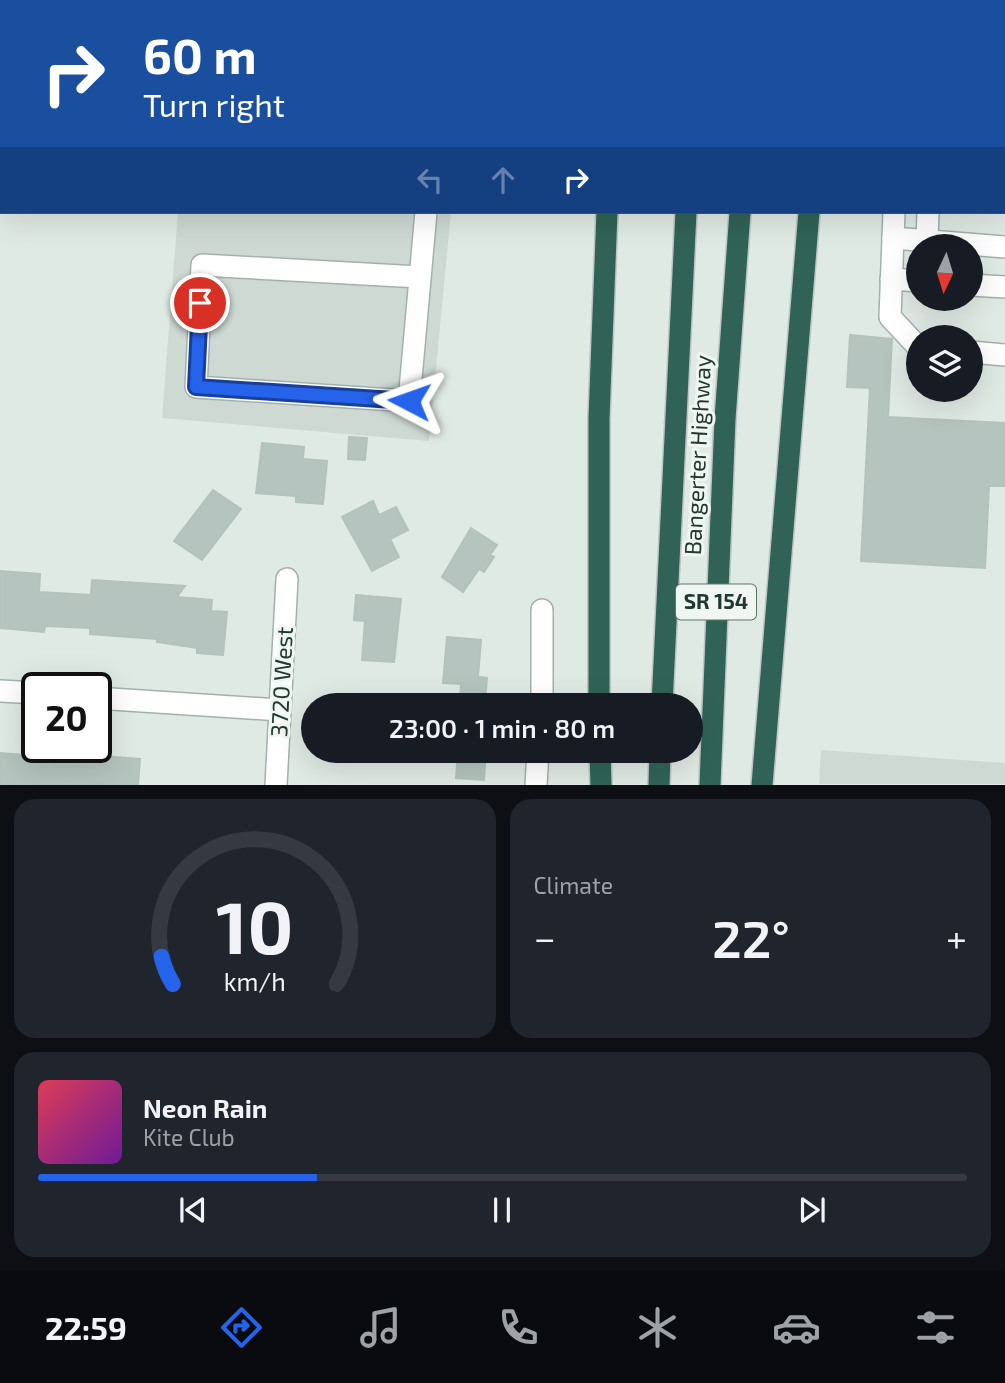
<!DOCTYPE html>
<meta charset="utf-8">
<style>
body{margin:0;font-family:"Exo 2",sans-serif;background:#20242c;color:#f1f3f6;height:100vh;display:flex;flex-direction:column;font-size:26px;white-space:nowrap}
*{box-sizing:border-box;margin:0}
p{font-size:23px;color:#9ea1a6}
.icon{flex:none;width:38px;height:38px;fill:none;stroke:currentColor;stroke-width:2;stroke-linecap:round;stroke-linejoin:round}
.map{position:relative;height:785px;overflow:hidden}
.sheet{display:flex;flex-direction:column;gap:14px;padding:14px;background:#0d0f14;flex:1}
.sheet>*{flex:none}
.hud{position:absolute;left:0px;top:0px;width:1006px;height:214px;box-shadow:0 7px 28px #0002;background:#1a4fa0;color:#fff;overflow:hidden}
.needle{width:46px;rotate:184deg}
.fabs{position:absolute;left:906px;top:234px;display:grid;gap:14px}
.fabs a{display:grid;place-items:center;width:77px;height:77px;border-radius:50%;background:#171b24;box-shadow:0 7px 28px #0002;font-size:35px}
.speed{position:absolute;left:21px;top:672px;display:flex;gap:14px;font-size:35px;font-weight:700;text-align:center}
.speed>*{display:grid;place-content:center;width:91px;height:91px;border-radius:50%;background:#171b24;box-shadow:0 7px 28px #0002;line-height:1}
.speed .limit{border:4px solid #111;border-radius:10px;background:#fff;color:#111}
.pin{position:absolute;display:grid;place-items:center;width:60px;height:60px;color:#fff;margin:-30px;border:4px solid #fff;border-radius:50%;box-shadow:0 2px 7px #0007}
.me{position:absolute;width:77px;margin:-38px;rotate:274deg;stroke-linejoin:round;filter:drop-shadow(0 0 5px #0008)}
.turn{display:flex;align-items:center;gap:24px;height:147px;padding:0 28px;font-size:32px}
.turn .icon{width:91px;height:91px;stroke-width:2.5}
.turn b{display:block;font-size:49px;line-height:60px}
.lanes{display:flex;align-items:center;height:66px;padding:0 28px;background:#0003;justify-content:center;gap:35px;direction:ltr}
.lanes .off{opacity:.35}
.big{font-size:52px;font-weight:600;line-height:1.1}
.sheet .widget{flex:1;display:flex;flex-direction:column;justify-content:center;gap:10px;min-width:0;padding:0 24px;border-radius:21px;background:#20242c}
.sheet .dial{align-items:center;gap:0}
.dial svg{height:182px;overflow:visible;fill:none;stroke:#363941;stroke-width:7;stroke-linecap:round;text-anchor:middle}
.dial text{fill:#f1f3f6;stroke:none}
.song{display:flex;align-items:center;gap:21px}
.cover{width:84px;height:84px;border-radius:10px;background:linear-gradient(135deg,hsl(350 70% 55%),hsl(280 70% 35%))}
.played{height:7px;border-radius:4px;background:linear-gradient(90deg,#2563eb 30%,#363941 30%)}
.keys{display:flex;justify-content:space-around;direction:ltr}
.heat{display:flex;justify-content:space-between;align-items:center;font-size:38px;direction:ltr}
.sheet .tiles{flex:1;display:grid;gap:14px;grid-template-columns:1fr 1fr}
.widget:last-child{grid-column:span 2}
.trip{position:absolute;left:301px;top:693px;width:402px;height:70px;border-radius:35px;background:#171b24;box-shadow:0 7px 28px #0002;font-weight:600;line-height:70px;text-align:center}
.tab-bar{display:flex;height:112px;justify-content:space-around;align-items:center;background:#090b0e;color:#9ea1a6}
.tab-bar .icon{width:49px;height:49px}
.tab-bar .on{color:#2563eb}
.tab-bar b{font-size:32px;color:#f1f3f6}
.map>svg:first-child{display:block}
</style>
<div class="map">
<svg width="1005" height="785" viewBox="0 0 1005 785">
<rect width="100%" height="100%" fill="#e0eae5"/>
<g fill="#ced9d4">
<polygon points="193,0 440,0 193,2"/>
<polygon points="178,212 451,212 429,441 162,418"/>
<polygon points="821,750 1005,763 1005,784 819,784"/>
</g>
<g fill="#b5c4be" stroke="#b3c3bb" stroke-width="2">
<polygon points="850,335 892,339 888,417 1005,423 1004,486 989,486 985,568 861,561 870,388 847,387"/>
<polygon points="349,437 367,438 365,460 348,459"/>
<polygon points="262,443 304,447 303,459 327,461 323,504 296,502 296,496 256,493"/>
<polygon points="213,490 241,509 202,560 174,541"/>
<polygon points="373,501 379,515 396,507 408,530 390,539 399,557 372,571 342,517"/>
<polygon points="471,528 497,545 490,555 494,557 484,572 479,569 463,592 442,577"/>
<polygon points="0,571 40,574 39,592 91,595 92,580 185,586 177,597 212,600 211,611 227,612 223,655 197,653 197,648 157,642 157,639 90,634 90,628 45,626 44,632 0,628"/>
<polygon points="356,595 401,599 394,662 362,660 365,621 354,620"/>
<polygon points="447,637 481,640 478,677 487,678 485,700 460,698 461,684 443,683"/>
<polygon points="458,751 486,751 484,780 456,778"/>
<polygon points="0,753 62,758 62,753 140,759 138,785 0,785"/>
</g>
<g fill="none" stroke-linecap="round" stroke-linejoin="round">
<g stroke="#a3b1ac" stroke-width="24">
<g id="minor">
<polyline points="167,2 167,0"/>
<polyline points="389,2 389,0"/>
<polyline points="459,2 459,0"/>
<polyline points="907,2 907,0"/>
<polyline points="0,132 2,132"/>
<polyline points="894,212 893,238 1005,247"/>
<polyline points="893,238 890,317 919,348"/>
<polyline points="927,240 928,212"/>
<polyline points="419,277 202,265 196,387 409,401 426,212"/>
<polyline points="891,279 919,281"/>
<polyline points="971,285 1005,287"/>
<polyline points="971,352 1005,355"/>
<polyline points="0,691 37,693"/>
<polyline points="96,698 280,710"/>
<polyline points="542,705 542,610"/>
<polyline points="276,785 287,579"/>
<polyline points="536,785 538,751"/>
</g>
</g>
<g stroke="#bdc4c2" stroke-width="24">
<g id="highway">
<polyline points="612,0 613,2"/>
<polyline points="700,2 700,0"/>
<polyline points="754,2 754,0"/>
<polyline points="829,2 829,0"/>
<polyline points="599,705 599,418 607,212"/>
<polyline points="662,705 686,212"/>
<polyline points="600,751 601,785"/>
<polyline points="659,785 660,751"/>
<polyline points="710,785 725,419 740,212"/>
<polyline points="762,785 809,212"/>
</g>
</g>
<use href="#minor" stroke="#fff" stroke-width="21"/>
<use href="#highway" stroke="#306356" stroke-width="21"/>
</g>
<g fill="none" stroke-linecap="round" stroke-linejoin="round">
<g stroke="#184099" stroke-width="18">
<polyline id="route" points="200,303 196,387 409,401"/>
</g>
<use href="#route" stroke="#2563eb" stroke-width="12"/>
</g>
<g text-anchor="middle" stroke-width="6" stroke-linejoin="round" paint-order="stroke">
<rect fill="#f0f7f3" stroke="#60726c" stroke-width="2" x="676" y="584.5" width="80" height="35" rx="5"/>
<g font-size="21" font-weight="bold" fill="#223932">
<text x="716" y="609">SR 154</text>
</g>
<g font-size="23" fill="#223932" stroke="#f0f7f3">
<text transform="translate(698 455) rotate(-87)" y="8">Bangerter Highway</text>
<text transform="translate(282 682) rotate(-87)" y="8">3720 West</text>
</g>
</g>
</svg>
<div class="fabs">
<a><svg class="needle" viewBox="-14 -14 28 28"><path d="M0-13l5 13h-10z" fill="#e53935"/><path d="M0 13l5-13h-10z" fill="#9ea1a6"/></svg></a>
<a><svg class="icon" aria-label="layers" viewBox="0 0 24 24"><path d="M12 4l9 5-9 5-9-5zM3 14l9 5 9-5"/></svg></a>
</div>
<div class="speed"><div class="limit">20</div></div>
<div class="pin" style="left:200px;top:303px;background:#d93025"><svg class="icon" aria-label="arrive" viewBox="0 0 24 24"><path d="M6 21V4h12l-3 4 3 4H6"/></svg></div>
<svg class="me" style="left:409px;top:401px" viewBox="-20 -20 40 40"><path d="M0-17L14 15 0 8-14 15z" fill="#2563eb" stroke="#fff" stroke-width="4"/></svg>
<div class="trip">23:00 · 1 min · 80 m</div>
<div class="hud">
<div class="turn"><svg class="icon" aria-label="right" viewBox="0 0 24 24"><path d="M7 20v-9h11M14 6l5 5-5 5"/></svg><div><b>60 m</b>Turn right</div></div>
<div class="lanes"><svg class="icon off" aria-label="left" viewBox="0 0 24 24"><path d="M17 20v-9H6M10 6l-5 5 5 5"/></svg><svg class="icon off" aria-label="ahead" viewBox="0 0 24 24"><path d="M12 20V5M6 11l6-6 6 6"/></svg><svg class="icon" aria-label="right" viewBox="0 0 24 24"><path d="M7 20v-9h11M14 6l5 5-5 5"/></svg></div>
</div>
</div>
<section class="sheet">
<div class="tiles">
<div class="widget dial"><svg viewBox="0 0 100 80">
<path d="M14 69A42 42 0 1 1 86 69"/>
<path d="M14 69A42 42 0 0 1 9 57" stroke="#2563eb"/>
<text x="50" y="56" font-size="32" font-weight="700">10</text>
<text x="50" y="72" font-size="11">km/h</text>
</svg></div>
<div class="widget"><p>Climate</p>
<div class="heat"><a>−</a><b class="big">22°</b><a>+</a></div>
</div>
<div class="widget">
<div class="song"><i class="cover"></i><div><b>Neon Rain</b><p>Kite Club</p></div></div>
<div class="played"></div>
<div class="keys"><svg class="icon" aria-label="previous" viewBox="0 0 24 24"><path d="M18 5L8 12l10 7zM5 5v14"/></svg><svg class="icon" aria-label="pause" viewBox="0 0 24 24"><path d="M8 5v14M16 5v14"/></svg><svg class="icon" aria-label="next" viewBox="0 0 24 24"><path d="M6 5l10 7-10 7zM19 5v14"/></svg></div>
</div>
</div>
</section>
<nav class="tab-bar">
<b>22:59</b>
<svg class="icon on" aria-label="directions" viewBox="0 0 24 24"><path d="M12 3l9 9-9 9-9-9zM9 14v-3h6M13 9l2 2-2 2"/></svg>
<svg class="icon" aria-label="music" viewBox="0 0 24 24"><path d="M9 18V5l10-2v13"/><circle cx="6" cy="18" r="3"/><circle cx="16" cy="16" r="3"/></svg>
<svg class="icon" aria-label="phone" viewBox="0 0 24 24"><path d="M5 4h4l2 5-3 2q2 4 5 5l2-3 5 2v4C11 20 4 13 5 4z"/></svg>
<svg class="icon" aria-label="climate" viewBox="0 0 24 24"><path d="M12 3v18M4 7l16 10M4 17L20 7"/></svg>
<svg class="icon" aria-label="car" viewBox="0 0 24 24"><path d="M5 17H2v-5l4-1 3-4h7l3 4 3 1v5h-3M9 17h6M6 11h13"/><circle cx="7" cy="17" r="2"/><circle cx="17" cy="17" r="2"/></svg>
<svg class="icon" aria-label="filters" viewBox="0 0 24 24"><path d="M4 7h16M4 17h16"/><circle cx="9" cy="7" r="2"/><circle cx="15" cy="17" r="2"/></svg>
</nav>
